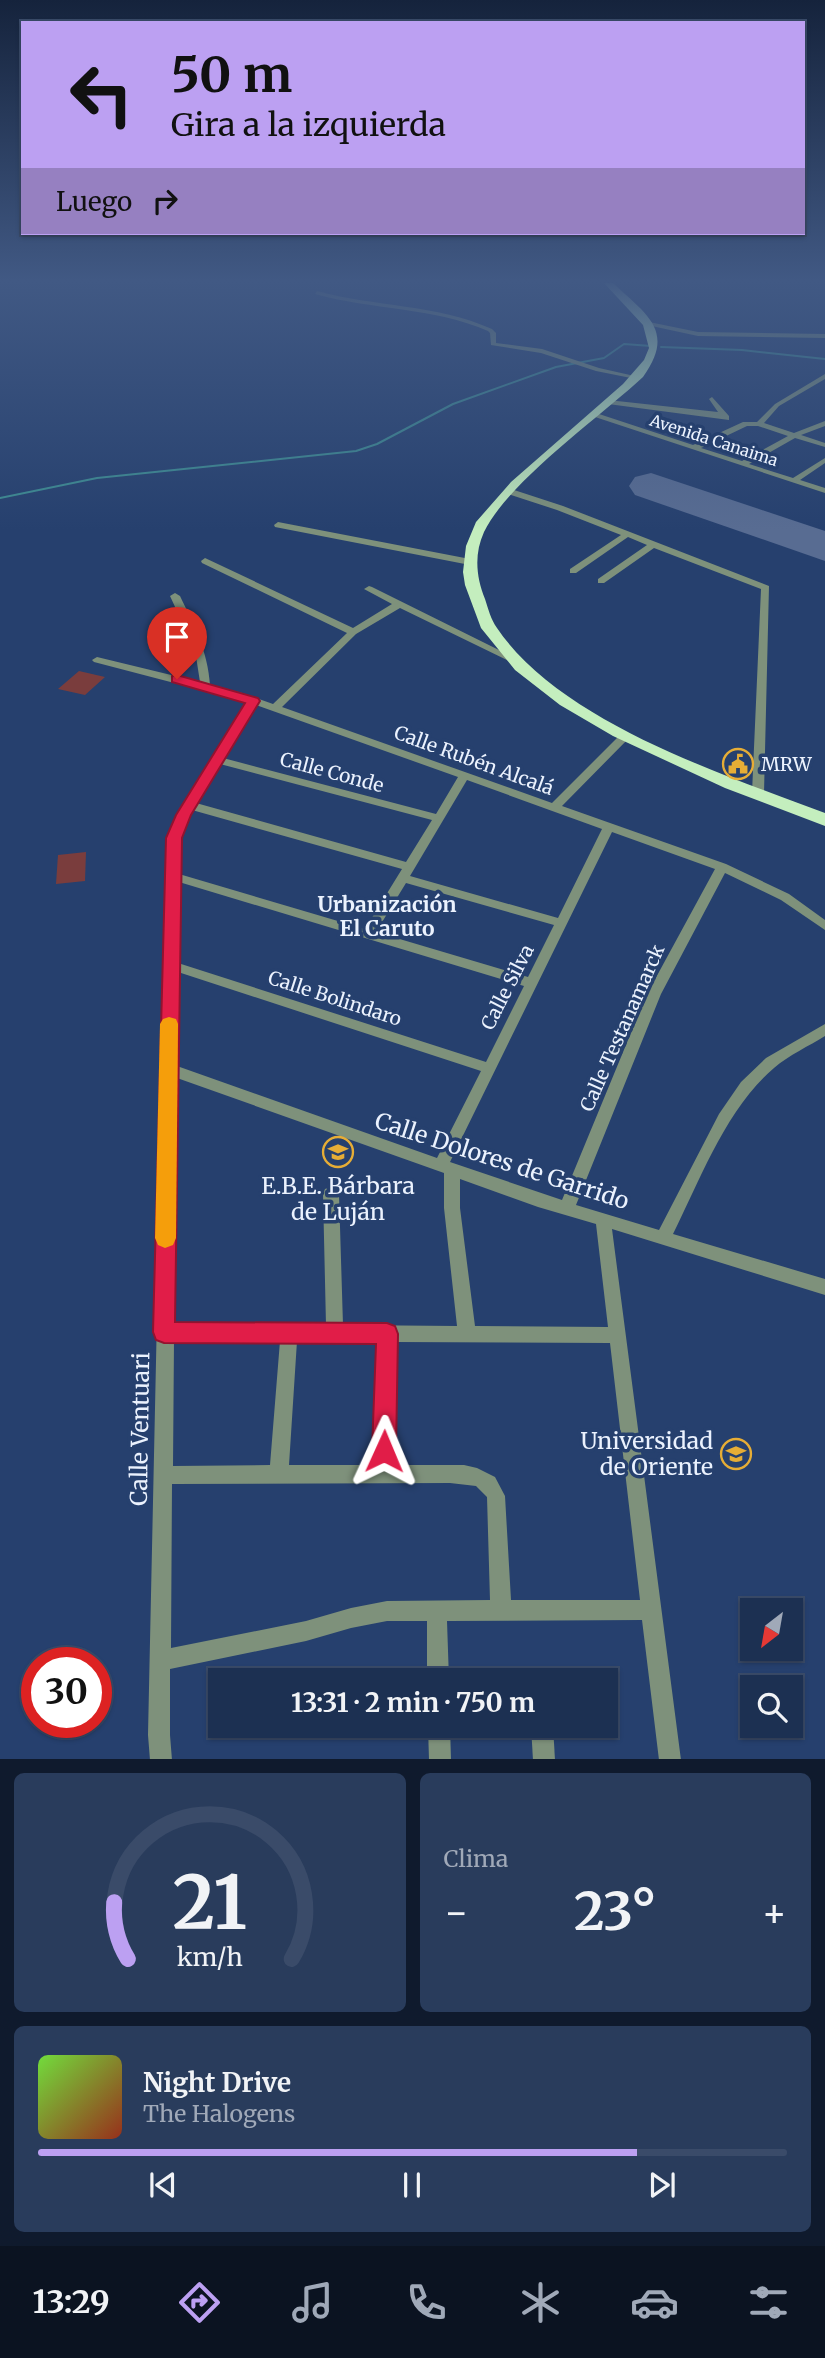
<!DOCTYPE html>
<html lang="es">
<meta charset="utf-8">
<style>
body{margin:0;font-family:Merriweather,serif;background:#293c5c;color:#f1f3f6;height:100vh;display:flex;flex-direction:column;font-size:26px;white-space:nowrap}
*{box-sizing:border-box;margin:0}
p{font-size:23px;color:#a0a9b8}
.icon{flex:none;width:38px;height:38px;fill:none;stroke:currentColor;stroke-width:2;stroke-linecap:round;stroke-linejoin:round}
.map{position:relative;height:1759px;overflow:hidden}
.drawer{display:flex;flex-direction:column;gap:14px;padding:14px;background:#0f1a2d;flex:1}
.drawer>*{flex:none}
.guide{position:absolute;left:21px;top:21px;width:784px;height:214px;border-radius:0px;box-shadow:0 2px 5px #0004,0 0 0 2px #3a4b69;background:#bca0f2;color:#111;overflow:hidden}
.needle{width:46px;rotate:211deg}
.tools{position:absolute;left:740px;top:1598px;display:grid;gap:14px}
.tools a{display:grid;place-items:center;width:63px;height:63px;border-radius:0px;background:#1c3052;box-shadow:0 2px 5px #0004,0 0 0 2px #3a4b69;font-size:35px}
.speed{position:absolute;left:21px;top:1647px;display:flex;gap:14px;font-size:35px;font-weight:700;text-align:center}
.speed>*{display:grid;place-content:center;width:91px;height:91px;border-radius:50%;background:#1c3052;box-shadow:0 2px 5px #0004,0 0 0 2px #3a4b69;line-height:1}
.speed .limit{border:10px solid #d22;background:#fff;color:#111}
.pin{position:absolute;display:grid;place-items:center;width:60px;height:60px;color:#fff;margin:-72px -30px;border-radius:50% 50% 50% 0;rotate:-45deg;box-shadow:0 0 7px #0007}
.pin .icon{rotate:45deg}
.me{position:absolute;width:77px;margin:-38px;rotate:1deg;stroke-linejoin:round;filter:drop-shadow(0 0 5px #0008)}
.turn{display:flex;align-items:center;gap:24px;height:147px;padding:0 35px;font-size:32px}
.turn .icon{width:91px;height:91px;stroke-width:2.5}
.turn b{display:block;font-size:49px;line-height:60px}
.then{display:flex;align-items:center;height:66px;padding:0 35px;background:#0003;gap:14px;font-size:26px}
.big{font-size:52px;font-weight:700;line-height:1.1}
.drawer .tile{flex:1;display:flex;flex-direction:column;justify-content:center;gap:10px;min-width:0;padding:0 24px;border-radius:10px;background:#293c5c}
.drawer .dial{align-items:center;gap:0}
.dial svg{height:182px;overflow:visible;fill:none;stroke:#3a4b69;stroke-width:7;stroke-linecap:round;text-anchor:middle}
.dial text{fill:#f1f3f6;stroke:none}
.song{display:flex;align-items:center;gap:21px}
.cover{width:84px;height:84px;border-radius:10px;background:linear-gradient(135deg,hsl(100 70% 55%),hsl(10 70% 35%))}
.played{height:7px;border-radius:4px;background:linear-gradient(90deg,#bca0f2 80%,#3a4b69 80%)}
.keys{display:flex;justify-content:space-around;direction:ltr}
.heat{display:flex;justify-content:space-between;align-items:center;font-size:38px;direction:ltr}
.drawer .tiles{flex:1;display:grid;gap:14px;grid-template-columns:1fr 1fr}
.tile:last-child{grid-column:span 2}
.trip{position:absolute;left:208px;top:1668px;width:410px;height:70px;border-radius:0px;background:#1c3052;box-shadow:0 2px 5px #0004,0 0 0 2px #3a4b69;font-weight:700;line-height:70px;text-align:center}
.tabs{display:flex;height:112px;justify-content:space-around;align-items:center;background:#0b1321;color:#a0a9b8}
.tabs .icon{width:49px;height:49px}
.tabs .on{color:#bca0f2}
.tabs b{font-size:32px;color:#f1f3f6}
.map>svg:first-child{display:block}
</style>
<div class="map">
<svg width="825" height="1760" viewBox="0 0 825 1760">
<rect width="100%" height="100%" fill="#26406e"/>
<g fill="#7a3d3d">
<polygon points="79,671 105,677 85,695 58,689"/>
<polygon points="86,852 85,881 56,884 58,855"/>
</g>
<g fill="none" stroke-linecap="round" stroke-linejoin="round">
<g stroke="#3e8d92" stroke-width="2">
<polyline points="661,347 742,350 825,359"/>
<polyline points="0,498 97,478 356,451 377,444 453,404 556,367 604,358 624,344 651,346"/>
</g>
<polygon fill="#586c92" fill-rule="evenodd" points="651,473 825,531 825,561 635,495 629,486 635,477"/>
<g fill="#7e917b" fill-rule="evenodd">
<path d="M 317,291 C 375,307 436,304 492,329 L 496,333 L 496,343 L 542,349 L 599,368 L 639,377 L 636,379 L 596,371 L 541,353 L 491,345 L 490,333 L 488,331 C 433,307 372,310 315,294 Z"/>
<polygon points="649,322 698,332 825,334 825,338 698,336 647,325"/>
<path d="M 825,374 L 825,379 L 779,406 L 764,423 L 794,433 L 825,421 L 825,426 L 801,435 L 825,443 L 825,447 L 795,438 L 749,464 L 793,478 L 825,458 L 825,463 L 800,480 L 825,488 L 825,493 L 589,415 L 596,413 L 693,445 L 743,422 L 757,422 L 775,404 ZM 747,426 L 758,426 L 788,436 L 742,461 L 701,448 Z"/>
<polygon points="712,397 729,416 729,420 608,404 604,402 608,400 718,412 709,399"/>
<polygon points="505,489 511,489 563,506 769,586 764,793 762,795 754,795 752,793 761,589 654,548 604,583 598,583 598,579 647,545 628,537 576,573 570,573 570,569 621,535 557,510 505,493"/>
<polygon points="278,522 470,559 474,562 470,565 275,527 274,525"/>
<path d="M 205,558 L 353,628 L 392,604 L 364,589 L 369,586 L 372,587 L 521,661 L 516,664 L 513,663 L 400,608 L 356,634 L 282,707 L 552,803 L 621,734 L 629,734 L 630,736 L 629,738 L 562,806 L 726,864 L 789,894 L 825,920 L 825,930 L 781,900 L 725,873 L 661,994 L 576,1205 L 659,1230 L 719,1114 L 741,1082 L 766,1058 L 825,1024 L 825,1036 C 809,1046 789,1055 774,1068 C 726,1109 701,1178 673,1234 L 825,1279 L 825,1295 L 612,1229 L 681,1760 L 659,1760 L 642,1620 L 447,1621 L 449,1680 L 427,1680 L 427,1621 L 387,1621 L 351,1628 L 306,1641 L 170,1669 L 170,1735 L 172,1760 L 150,1760 L 148,1735 L 167,848 L 172,824 L 247,702 L 94,662 L 92,660 L 97,657 L 200,682 L 195,650 L 170,596 L 175,593 L 180,596 C 194,625 208,652 210,685 L 242,693 L 273,704 L 347,633 L 202,563 L 201,561 ZM 256,705 L 458,777 L 436,814 L 223,758 ZM 220,764 L 432,820 L 406,862 L 196,803 ZM 467,780 L 602,829 L 558,918 L 410,876 ZM 192,810 L 402,869 L 365,929 L 179,874 C 179,850 180,830 192,810 ZM 612,832 L 715,869 L 647,994 L 562,1200 L 450,1162 ZM 179,882 L 524,986 L 486,1062 L 178,963 ZM 406,883 L 554,925 L 528,977 L 376,932 ZM 178,972 L 481,1071 L 437,1158 L 177,1066 ZM 177,1078 L 444,1173 L 444,1208 L 457,1326 L 343,1325 L 339,1194 L 337,1189 L 331,1187 L 325,1189 L 323,1194 L 326,1325 L 174,1324 ZM 460,1179 L 538,1207 L 596,1224 L 608,1327 L 475,1326 L 460,1208 ZM 174,1340 L 280,1341 L 270,1465 L 173,1466 ZM 297,1341 L 378,1342 L 375,1465 L 289,1465 ZM 395,1342 L 610,1343 L 640,1600 L 511,1600 L 505,1496 L 495,1477 L 477,1468 L 464,1465 L 394,1465 ZM 450,1483 L 476,1486 L 487,1497 L 490,1600 L 387,1601 L 351,1608 L 306,1621 L 171,1648 L 172,1484 Z"/>
<polygon points="428,1726 450,1726 451,1760 429,1760"/>
<polygon points="531,1726 553,1726 555,1760 533,1760"/>
</g>
<path fill="#c4eebe" fill-rule="evenodd" d="M 604,283 L 613,283 C 647,315 676,331 643,377 C 600,417 508,482 484,532 C 474,554 476,577 485,599 C 488,608 491,620 497,628 C 561,722 722,774 825,813 L 825,826 L 725,788 L 613,736 L 560,705 L 515,670 L 481,628 L 465,585 L 463,572 L 466,546 L 476,522 L 511,482 L 623,384 L 644,360 L 649,348 L 643,325 Z"/>
</g>
<linearGradient id="sky" x2="0" y2="1"><stop stop-color="#15233c"/><stop offset="0.53" stop-color="#415984"/><stop offset="1" stop-color="#415984" stop-opacity="0"/></linearGradient>
<rect width="825" height="530" fill="url(#sky)"/>
<polygon fill="#e11d48" stroke="#92132f" stroke-width="2" points="177,675 258,698 260,701 191,815 182,838 175,1322 387,1323 395,1326 398,1334 396,1451 393,1459 384,1463 376,1459 372,1451 376,1344 164,1343 156,1340 153,1332 166,838 176,815 245,703 172,682 172,676"/>
<polygon fill="#f59e0b" points="169,1017 176,1019 178,1024 176,1238 173,1245 165,1248 158,1245 155,1238 160,1024 163,1019"/>
<defs>
<g id="civic-ring" transform="scale(1.575)"><circle r="9.5" fill="#26406e" stroke="#e6ad36" stroke-width="1.5"/><path d="M-.6-6.5H3V-4.5H.6V-3L4-1V1h2V6H-6V1h2V-1L-.6-3ZM-1.2 2.5V6h2.4V2.5Z" fill="#e6ad36"/></g>
<g id="school-ring" transform="scale(1.575)"><circle r="9.5" fill="#26406e" stroke="#e6ad36" stroke-width="1.5"/><path d="M0-5L7-2L0 1L-7-2ZM-4 1L0 2.5L4 1V4Q0 6-4 4Z" fill="#e6ad36"/></g>
<g id="university-ring" transform="scale(1.575)"><circle r="9.5" fill="#26406e" stroke="#e6ad36" stroke-width="1.5"/><path d="M0-5L7-2L0 1L-7-2ZM-4 1L0 2.5L4 1V4Q0 6-4 4Z" fill="#e6ad36"/></g>
</defs>
<g fill-rule="evenodd">
<use href="#civic-ring" x="738" y="764"/>
<use href="#school-ring" x="338" y="1152"/>
<use href="#university-ring" x="736" y="1454"/>
</g>
<g text-anchor="middle" stroke-width="7" stroke-linejoin="round" paint-order="stroke">
<g font-size="16" fill="#ebf2fe" stroke="#26406e">
<text transform="translate(714 440) rotate(18)" y="6">Avenida Canaima</text>
</g>
<g font-size="19" fill="#ebf2fe" stroke="#26406e">
<text transform="translate(474 760) rotate(20)" y="7">Calle Rubén Alcalá</text>
<text transform="translate(332 772) rotate(15)" y="7">Calle Conde</text>
<text transform="translate(507 987) rotate(-63)" y="7">Calle Silva</text>
<text transform="translate(335 998) rotate(18)" y="7">Calle Bolindaro</text>
<text transform="translate(622 1028) rotate(-66)" y="7">Calle Testanamarck</text>
</g>
<g font-size="19" fill="#ebf2fe" stroke="#26406e" text-anchor="start">
<text x="761" y="771">MRW</text>
</g>
<g font-size="21" font-weight="bold" fill="#ebf2fe" stroke="#26406e">
<text x="387" y="912">Urbanización<tspan x="387" dy="24">El Caruto</tspan></text>
</g>
<g font-size="23" fill="#ebf2fe" stroke="#26406e">
<text transform="translate(502 1161) rotate(18)" y="8">Calle Dolores de Garrido</text>
<text transform="translate(140 1429) rotate(-89)" y="8">Calle Ventuari</text>
</g>
<g font-size="23" fill="#ebf2fe" stroke="#26406e">
<text x="338" y="1194">E.B.E. Bárbara<tspan x="338" dy="26">de Luján</tspan></text>
<text x="713" y="1449" text-anchor="end">Universidad<tspan x="713" dy="26">de Oriente</tspan></text>
</g>
</g>
</svg>
<div class="tools">
<a><svg class="needle" viewBox="-14 -14 28 28"><path d="M0-13l5 13h-10z" fill="#e53935"/><path d="M0 13l5-13h-10z" fill="#a0a9b8"/></svg></a>
<a><svg class="icon" aria-label="search" viewBox="0 0 24 24"><circle cx="10" cy="10" r="6"/><path d="M15 15l6 6"/></svg></a>
</div>
<div class="speed"><div class="limit">30</div></div>
<div class="pin" style="left:177px;top:679px;background:#d93025"><svg class="icon" aria-label="arrive" viewBox="0 0 24 24"><path d="M6 21V4h12l-3 4 3 4H6"/></svg></div>
<svg class="me" style="left:384px;top:1451px" viewBox="-20 -20 40 40"><path d="M0-17L14 15 0 8-14 15z" fill="#e11d48" stroke="#fff" stroke-width="4"/></svg>
<div class="trip">13:31 · 2 min · 750 m</div>
<div class="guide">
<div class="turn"><svg class="icon" aria-label="left" viewBox="0 0 24 24"><path d="M17 20v-9H6M10 6l-5 5 5 5"/></svg><div><b>50 m</b>Gira a la izquierda</div></div>
<div class="then">Luego<svg class="icon" aria-label="right" viewBox="0 0 24 24"><path d="M7 20v-9h11M14 6l5 5-5 5"/></svg></div>
</div>
</div>
<section class="drawer">
<div class="tiles">
<div class="tile dial"><svg viewBox="0 0 100 80">
<path d="M14 69A42 42 0 1 1 86 69"/>
<path d="M14 69A42 42 0 0 1 8 44" stroke="#bca0f2"/>
<text x="50" y="56" font-size="32" font-weight="700">21</text>
<text x="50" y="72" font-size="11">km/h</text>
</svg></div>
<div class="tile"><p>Clima</p>
<div class="heat"><a>−</a><b class="big">23°</b><a>+</a></div>
</div>
<div class="tile">
<div class="song"><i class="cover"></i><div><b>Night Drive</b><p>The Halogens</p></div></div>
<div class="played"></div>
<div class="keys"><svg class="icon" aria-label="previous" viewBox="0 0 24 24"><path d="M18 5L8 12l10 7zM5 5v14"/></svg><svg class="icon" aria-label="pause" viewBox="0 0 24 24"><path d="M8 5v14M16 5v14"/></svg><svg class="icon" aria-label="next" viewBox="0 0 24 24"><path d="M6 5l10 7-10 7zM19 5v14"/></svg></div>
</div>
</div>
</section>
<nav class="tabs">
<b>13:29</b>
<svg class="icon on" aria-label="directions" viewBox="0 0 24 24"><path d="M12 3l9 9-9 9-9-9zM9 14v-3h6M13 9l2 2-2 2"/></svg>
<svg class="icon" aria-label="music" viewBox="0 0 24 24"><path d="M9 18V5l10-2v13"/><circle cx="6" cy="18" r="3"/><circle cx="16" cy="16" r="3"/></svg>
<svg class="icon" aria-label="phone" viewBox="0 0 24 24"><path d="M5 4h4l2 5-3 2q2 4 5 5l2-3 5 2v4C11 20 4 13 5 4z"/></svg>
<svg class="icon" aria-label="climate" viewBox="0 0 24 24"><path d="M12 3v18M4 7l16 10M4 17L20 7"/></svg>
<svg class="icon" aria-label="car" viewBox="0 0 24 24"><path d="M5 17H2v-5l4-1 3-4h7l3 4 3 1v5h-3M9 17h6M6 11h13"/><circle cx="7" cy="17" r="2"/><circle cx="17" cy="17" r="2"/></svg>
<svg class="icon" aria-label="filters" viewBox="0 0 24 24"><path d="M4 7h16M4 17h16"/><circle cx="9" cy="7" r="2"/><circle cx="15" cy="17" r="2"/></svg>
</nav>
